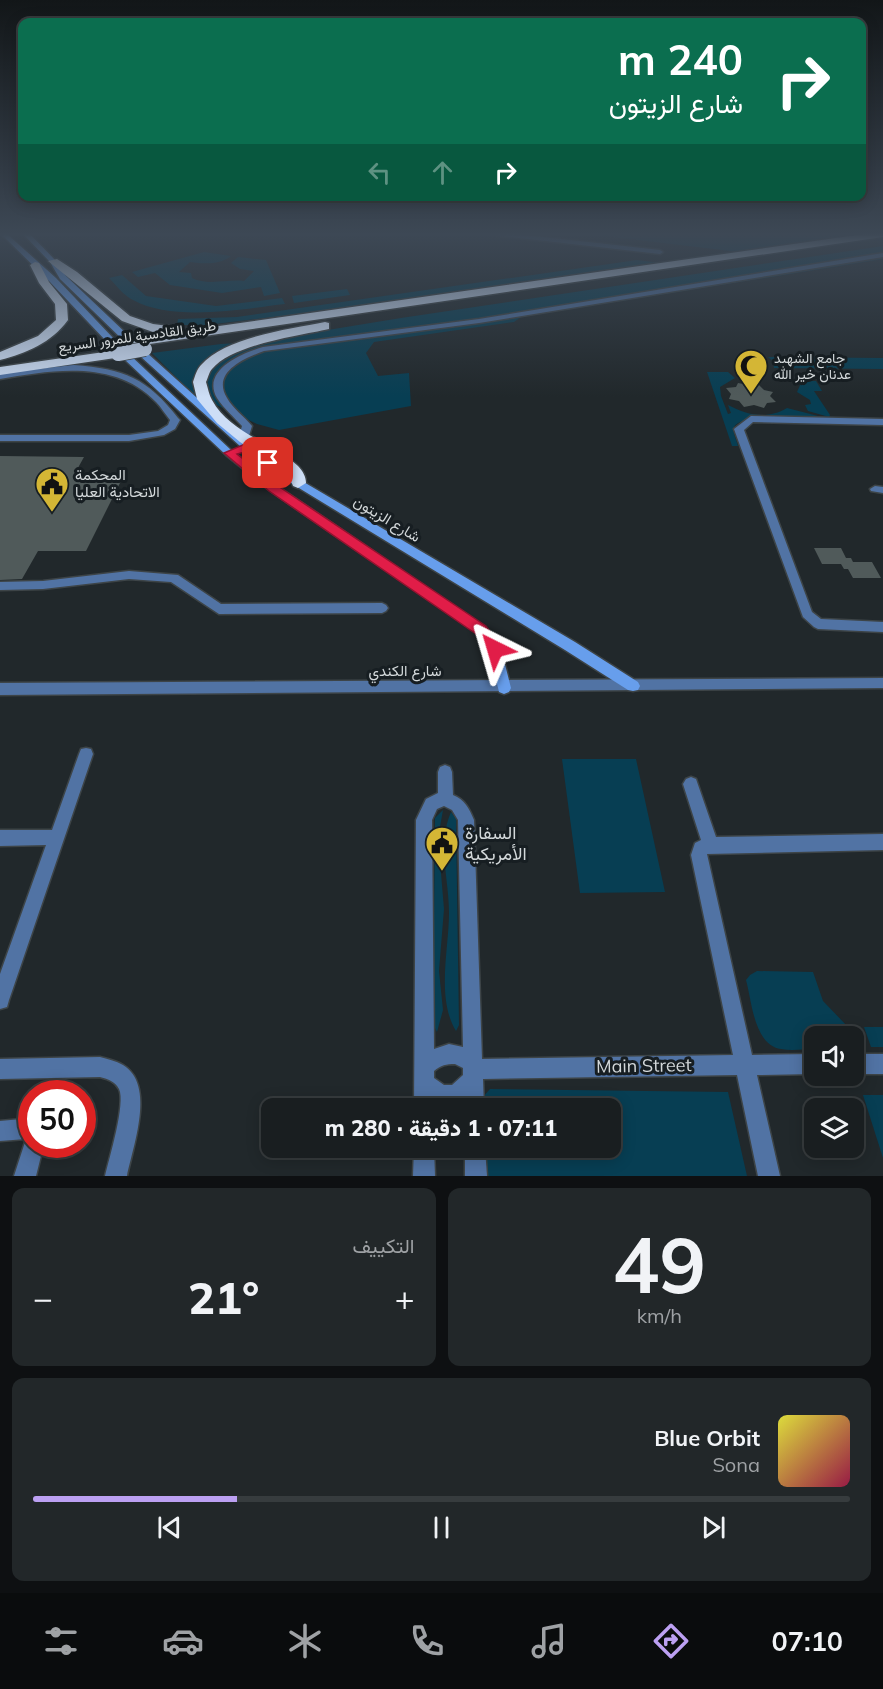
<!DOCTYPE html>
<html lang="ar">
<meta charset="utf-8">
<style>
body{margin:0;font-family:Mulish,Vazirmatn,sans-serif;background:#222729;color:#f1f3f6;direction:rtl;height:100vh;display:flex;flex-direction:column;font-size:22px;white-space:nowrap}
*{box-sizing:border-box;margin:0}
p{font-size:20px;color:#9fa2a5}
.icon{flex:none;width:33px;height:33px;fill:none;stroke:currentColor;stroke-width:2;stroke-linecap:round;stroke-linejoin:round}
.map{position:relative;height:1176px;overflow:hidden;direction:ltr}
.panel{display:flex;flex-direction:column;gap:12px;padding:12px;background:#0e1012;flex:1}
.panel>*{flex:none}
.hud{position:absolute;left:18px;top:18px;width:848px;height:183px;border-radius:12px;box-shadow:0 3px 15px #0003,0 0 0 2px #373c3e;direction:rtl;background:#0b6e4f;color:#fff;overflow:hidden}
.buttons{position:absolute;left:804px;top:1026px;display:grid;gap:12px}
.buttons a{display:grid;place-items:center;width:60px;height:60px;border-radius:12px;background:#191e20;box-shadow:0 3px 15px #0003,0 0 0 2px #373c3e;font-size:30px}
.speed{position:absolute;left:18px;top:1080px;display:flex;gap:12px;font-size:30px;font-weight:700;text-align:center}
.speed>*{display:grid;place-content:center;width:78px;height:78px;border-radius:50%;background:#191e20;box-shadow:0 3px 15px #0003,0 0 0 2px #373c3e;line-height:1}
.speed .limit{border:9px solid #d22;background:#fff;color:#111}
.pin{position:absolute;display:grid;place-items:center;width:51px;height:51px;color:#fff;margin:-26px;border-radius:12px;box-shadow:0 3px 9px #0006}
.me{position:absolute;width:66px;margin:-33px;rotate:320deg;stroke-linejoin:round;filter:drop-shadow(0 0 4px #0008)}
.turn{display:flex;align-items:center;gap:21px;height:126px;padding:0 24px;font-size:27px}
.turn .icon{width:78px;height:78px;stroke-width:2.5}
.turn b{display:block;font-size:42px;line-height:51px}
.lanes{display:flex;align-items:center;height:57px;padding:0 24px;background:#0003;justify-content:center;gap:30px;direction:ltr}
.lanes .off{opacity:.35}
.big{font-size:45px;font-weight:800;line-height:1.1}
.panel .tile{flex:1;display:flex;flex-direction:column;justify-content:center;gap:9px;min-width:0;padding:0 21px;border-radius:12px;background:#222729}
.panel .dial{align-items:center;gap:0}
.dial b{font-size:78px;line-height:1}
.song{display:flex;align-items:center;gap:18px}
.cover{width:72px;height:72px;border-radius:9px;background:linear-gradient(135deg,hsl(60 70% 55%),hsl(340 70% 35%))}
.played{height:6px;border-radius:3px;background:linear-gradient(90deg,#bca0f2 25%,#373c3e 25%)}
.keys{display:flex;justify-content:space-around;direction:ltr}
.heat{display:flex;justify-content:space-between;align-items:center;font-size:33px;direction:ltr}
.panel .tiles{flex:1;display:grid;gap:12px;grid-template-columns:1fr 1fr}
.tile:last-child{grid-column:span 2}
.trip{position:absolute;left:261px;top:1098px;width:360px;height:60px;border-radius:12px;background:#191e20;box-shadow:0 3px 15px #0003,0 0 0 2px #373c3e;font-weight:800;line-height:60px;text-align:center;direction:rtl}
.dock{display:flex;height:96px;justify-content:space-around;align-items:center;background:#0a0c0d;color:#9fa2a5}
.dock .icon{width:42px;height:42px}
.dock .on{color:#bca0f2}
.dock b{font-size:27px;color:#f1f3f6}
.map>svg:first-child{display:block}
</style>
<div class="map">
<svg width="883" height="1176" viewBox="0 0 883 1176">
<rect width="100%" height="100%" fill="#21282b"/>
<g fill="#073e53">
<polygon points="579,233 868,233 739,252"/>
<polygon points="883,246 883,259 521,317 514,322 374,342 366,353 378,376 409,373 411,406 279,430 257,424 193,394 152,353 221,344 254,342 401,318"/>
<path d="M 204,252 L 231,256 C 220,265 204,264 190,262 L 179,272 L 191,273 L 192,278 C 208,286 227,279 244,281 L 254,271 L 240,269 L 231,263 L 238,257 L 266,260 L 280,293 L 264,296 L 261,287 L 222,293 L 170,285 L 155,273 L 138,277 L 132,272 Z"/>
<polygon points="637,260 661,263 357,307 206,325 177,325 178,319 237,317"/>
<path d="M 122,275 L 146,296 L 216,306 L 282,298 L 285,304 C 242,309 173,322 133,300 C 124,296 116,285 109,278 Z"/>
<polygon points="347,289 350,295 294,303 292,296"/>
<polygon points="768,357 883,358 883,369 774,368 773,361"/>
<path d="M 707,372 L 728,372 L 735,378 L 720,387 L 721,396 L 728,414 L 731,413 L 728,405 C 747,415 767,420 787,408 L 822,417 L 823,419 C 807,419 741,412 734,427 C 732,432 737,441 738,446 L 732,446 Z"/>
<polygon points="802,381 816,381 822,391 814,391 830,415 829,417 808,411 805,405 811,404 810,400 797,392"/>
<polygon points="562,759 636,759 665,892 580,893"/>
<polygon points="443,810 438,838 444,909 439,971 443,1010 437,1032 433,1024 435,818"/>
<path d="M 451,812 L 456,819 L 459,1025 L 456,1031 C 436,998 449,949 449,913 C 449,879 437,844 451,812 Z"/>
<path d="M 757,971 L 813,972 L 823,1001 L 848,1027 L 851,1036 L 814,1036 L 814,1049 C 804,1049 792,1051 781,1049 C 754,1045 752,1002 746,980 L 750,975 Z"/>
<polygon points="864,1027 883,1027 883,1047 871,1047"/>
<polygon points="490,1089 728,1092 747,1176 486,1176 485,1148 610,1148 610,1108 483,1108 482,1098"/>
<polygon points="863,1095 883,1095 883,1158"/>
</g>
<g fill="#505a5a">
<polygon points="738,383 748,385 758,384 764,390 773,392 770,396 776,402 767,403 764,408 754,405 744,407 739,401 729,399 731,394 726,388 736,387"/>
<polygon points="0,456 84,457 74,475 124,475 86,551 38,551 22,579 0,580"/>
<polygon points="814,548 841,548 846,558 851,558 853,562 872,562 881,578 853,578 848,569 844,569 841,564 822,564"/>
</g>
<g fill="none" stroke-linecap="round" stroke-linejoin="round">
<g stroke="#3d4447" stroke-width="3">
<g id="minor">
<polygon points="489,233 508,233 660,250 663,252 660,254 492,235"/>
<path d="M 883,253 L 883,257 L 479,323 L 264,351 C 245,358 211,372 227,398 C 233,409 244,416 252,426 L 249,436 L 244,439 L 239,436 L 242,426 C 234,417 224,409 217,398 C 201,370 242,353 263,347 L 479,319 Z"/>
<path d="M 74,365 C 124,369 147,378 178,418 L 180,420 L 175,429 L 164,435 L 129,441 L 0,441 L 0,435 L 129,435 L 158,431 L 168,425 L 170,420 C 165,414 161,407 156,402 C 115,359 52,370 0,379 L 0,373 Z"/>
<polygon points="751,416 883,419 883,425 753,422 744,430 812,612 821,619 883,622 883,632 818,629 814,627 803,617 734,429"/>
<polygon points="875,486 883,487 883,493 871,491 870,489"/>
<polygon points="129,571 178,575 221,604 382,603 386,605 388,608 386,611 382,613 219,614 171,582 129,579 43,589 0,590 0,582 43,581"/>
<polygon points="86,748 91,749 93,754 9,1000 7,1007 0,1009 0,974 46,845 0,846 0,830 52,830 79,754 81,749"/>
<path d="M 445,765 L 450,767 L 452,772 L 453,795 C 465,800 469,808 474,820 L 482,1059 L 733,1055 L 691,855 L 695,843 L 701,840 L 683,784 L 686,779 L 691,777 L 696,779 L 716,837 L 883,834 L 883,850 L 707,854 L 752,1055 L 814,1054 L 814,1074 L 757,1075 L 780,1176 L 758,1176 L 737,1075 L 483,1079 L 484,1108 L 464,1108 L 464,1101 L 450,1106 L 434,1101 L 434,1108 L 414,1108 L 416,820 L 426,799 L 438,793 L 438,772 L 440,767 ZM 444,806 L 452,810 L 458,820 L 463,1047 L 449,1044 L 434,1049 L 432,820 L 437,809 ZM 455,1064 L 463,1068 L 463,1075 L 452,1085 L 444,1085 L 434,1078 L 434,1071 C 441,1065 446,1064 455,1064 Z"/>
<rect x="854" y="1054" width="29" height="20"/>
<path d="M 100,1057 C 107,1059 116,1061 123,1065 C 156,1085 133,1146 127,1176 L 105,1176 C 109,1159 126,1103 119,1089 C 115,1081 107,1079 100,1077 L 0,1079 L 0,1059 Z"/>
<polygon points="32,1118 32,1144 44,1144 36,1176 14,1176 26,1139 0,1141 0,1121"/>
<polygon points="414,1148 434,1148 435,1176 413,1176"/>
<polygon points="465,1148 485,1148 487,1176 465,1176"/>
</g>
</g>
<g stroke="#3d4447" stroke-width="3">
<polygon id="tertiary" points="883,678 883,688 0,695 0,683"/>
</g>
<g stroke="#3d4447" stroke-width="3">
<g id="secondary">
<polygon points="0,233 6,233 56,278 114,339 114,343 108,343 50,282"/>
<polygon points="22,233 29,233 55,260 66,276 130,337 130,341 124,341 60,279 50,262"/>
<polygon points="140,352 146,352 256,451 302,481 575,642 638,682 640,686 638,690 633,691 628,690 565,650 294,485 250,455 140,356"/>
<polygon points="124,355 130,355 232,451 277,486 485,627 501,649 511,688 509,692 504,694 499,692 489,650 477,633 269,490 226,455 124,359"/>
</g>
</g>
<g stroke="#3d4447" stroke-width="3">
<g id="motorway">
<polygon points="871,233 883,233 883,237 136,346 132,345 132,339 171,333 153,332 122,321 48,261 57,259 77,272 130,316 153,324 177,327 177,332"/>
<path d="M 35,262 L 39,263 L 49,282 L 67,304 L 68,320 C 51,343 27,353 0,360 L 0,352 L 38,336 L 56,320 L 55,304 L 39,283 L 30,265 Z"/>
<path d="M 325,322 L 329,323 L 329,329 C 298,336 233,344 212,369 C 209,372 208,378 206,382 C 208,388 209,395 212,400 C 230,433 272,442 298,466 C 303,471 306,477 306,483 L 298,488 L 293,486 L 288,473 L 240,442 L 217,423 L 197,399 L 193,382 C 195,376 197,369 201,365 C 226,337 290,329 325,322 Z"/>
<polygon points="118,350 122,351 124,354 122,357 0,375 0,367"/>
</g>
</g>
<use href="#minor" fill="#5173a4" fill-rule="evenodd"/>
<use href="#tertiary" fill="#5173a4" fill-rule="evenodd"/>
<use href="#secondary" fill="#679eec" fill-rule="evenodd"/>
<use href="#motorway" fill="#cddef6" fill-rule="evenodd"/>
<g stroke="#3d4447" stroke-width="16" stroke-linecap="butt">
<polyline id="motorway-bridge" points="118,354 145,349"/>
</g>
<use href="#motorway-bridge" stroke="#cddef6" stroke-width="14"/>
</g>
<linearGradient id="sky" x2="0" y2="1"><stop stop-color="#121618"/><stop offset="0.59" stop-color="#3d4855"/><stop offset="1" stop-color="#3d4855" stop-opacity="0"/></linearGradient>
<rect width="883" height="397" fill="url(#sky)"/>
<polygon fill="#e11d48" stroke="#92132f" stroke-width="1.5" points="245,444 272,461 272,466 264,466 244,452 237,454 278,486 486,626 503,649 500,653 490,653 476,634 269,491 224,453"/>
<defs>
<g id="mosque-pin" transform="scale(1.725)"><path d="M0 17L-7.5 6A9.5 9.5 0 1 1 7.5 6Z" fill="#d4b635" stroke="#171e22"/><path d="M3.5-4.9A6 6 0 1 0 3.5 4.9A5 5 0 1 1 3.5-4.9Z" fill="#111"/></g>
<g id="civic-pin" transform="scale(1.725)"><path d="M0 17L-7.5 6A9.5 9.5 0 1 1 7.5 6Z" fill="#d4b635" stroke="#171e22"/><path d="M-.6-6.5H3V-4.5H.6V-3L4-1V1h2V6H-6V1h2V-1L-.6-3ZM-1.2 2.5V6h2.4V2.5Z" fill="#111"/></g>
</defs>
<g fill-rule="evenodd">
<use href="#mosque-pin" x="751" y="366"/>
<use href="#civic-pin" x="52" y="484"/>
<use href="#civic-pin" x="442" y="843"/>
</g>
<g text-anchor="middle" stroke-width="6" stroke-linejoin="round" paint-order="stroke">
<g font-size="14" fill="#d3d8da" stroke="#171e22">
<text transform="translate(137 336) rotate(-8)" y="5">طريق القادسية للمرور السريع</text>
</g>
<g font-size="14" fill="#d3d8da" stroke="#171e22" text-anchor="start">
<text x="774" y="363">جامع الشهيد<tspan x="774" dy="16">عدنان خير الله</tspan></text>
</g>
<g font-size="15" fill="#d3d8da" stroke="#171e22" text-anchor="start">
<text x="75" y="480">المحكمة<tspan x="75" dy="17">الاتحادية العليا</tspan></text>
</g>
<g font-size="15" fill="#d3d8da" stroke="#171e22">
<text transform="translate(387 519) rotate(31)" y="5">شارع الزيتون</text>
<text x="405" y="676">شارع الكندي</text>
</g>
<g font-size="18" fill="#d3d8da" stroke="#171e22" text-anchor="start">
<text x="465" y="839">السفارة<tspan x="465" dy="21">الأمريكية</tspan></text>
</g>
<g font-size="18" fill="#d3d8da" stroke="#171e22">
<text transform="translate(644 1066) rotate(-1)" y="6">Main Street</text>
</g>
</g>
</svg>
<div class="buttons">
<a><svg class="icon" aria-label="sound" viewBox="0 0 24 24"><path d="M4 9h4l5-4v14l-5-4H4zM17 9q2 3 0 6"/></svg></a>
<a><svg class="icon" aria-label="layers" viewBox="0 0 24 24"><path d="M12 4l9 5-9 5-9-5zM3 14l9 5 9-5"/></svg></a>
</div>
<div class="speed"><div class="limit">50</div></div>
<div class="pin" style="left:268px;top:463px;background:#d93025"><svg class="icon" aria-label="arrive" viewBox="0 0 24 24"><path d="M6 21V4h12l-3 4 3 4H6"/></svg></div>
<svg class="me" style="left:495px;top:649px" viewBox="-20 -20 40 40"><path d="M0-17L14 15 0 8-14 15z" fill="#e11d48" stroke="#fff" stroke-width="4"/></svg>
<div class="trip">07:11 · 1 دقيقة · 280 m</div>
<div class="hud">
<div class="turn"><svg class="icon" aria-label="right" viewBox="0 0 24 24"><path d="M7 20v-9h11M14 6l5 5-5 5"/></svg><div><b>240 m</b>شارع الزيتون</div></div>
<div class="lanes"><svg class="icon off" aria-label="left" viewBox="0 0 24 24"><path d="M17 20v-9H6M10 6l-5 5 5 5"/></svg><svg class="icon off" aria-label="ahead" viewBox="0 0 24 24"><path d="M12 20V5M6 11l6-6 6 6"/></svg><svg class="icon" aria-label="right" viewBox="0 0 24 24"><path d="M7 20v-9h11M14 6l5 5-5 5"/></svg></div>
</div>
</div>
<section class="panel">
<div class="tiles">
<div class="tile dial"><b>49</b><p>km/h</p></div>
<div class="tile"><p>التكييف</p>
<div class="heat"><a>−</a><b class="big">21°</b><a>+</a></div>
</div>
<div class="tile">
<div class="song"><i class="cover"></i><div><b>Blue Orbit</b><p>Sona</p></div></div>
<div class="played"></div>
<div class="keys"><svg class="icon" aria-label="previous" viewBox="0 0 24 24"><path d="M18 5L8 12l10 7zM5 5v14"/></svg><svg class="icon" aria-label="pause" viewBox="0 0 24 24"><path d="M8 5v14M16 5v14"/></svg><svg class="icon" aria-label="next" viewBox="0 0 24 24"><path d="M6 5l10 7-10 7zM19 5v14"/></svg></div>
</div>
</div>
</section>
<nav class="dock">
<b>07:10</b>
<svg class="icon on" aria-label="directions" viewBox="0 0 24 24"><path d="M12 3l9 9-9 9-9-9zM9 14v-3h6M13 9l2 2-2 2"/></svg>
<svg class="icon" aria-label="music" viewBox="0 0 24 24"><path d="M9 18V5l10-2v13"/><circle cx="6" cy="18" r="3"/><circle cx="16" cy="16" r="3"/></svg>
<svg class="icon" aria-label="phone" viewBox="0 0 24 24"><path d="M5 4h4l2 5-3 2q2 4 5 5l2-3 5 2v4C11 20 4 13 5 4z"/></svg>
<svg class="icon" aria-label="climate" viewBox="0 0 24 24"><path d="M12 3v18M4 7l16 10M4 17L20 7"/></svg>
<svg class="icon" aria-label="car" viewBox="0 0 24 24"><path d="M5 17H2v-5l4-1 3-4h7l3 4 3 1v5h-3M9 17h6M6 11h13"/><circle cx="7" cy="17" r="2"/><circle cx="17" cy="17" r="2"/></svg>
<svg class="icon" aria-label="filters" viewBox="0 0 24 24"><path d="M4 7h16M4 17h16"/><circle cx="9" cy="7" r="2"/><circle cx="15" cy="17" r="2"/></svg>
</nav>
